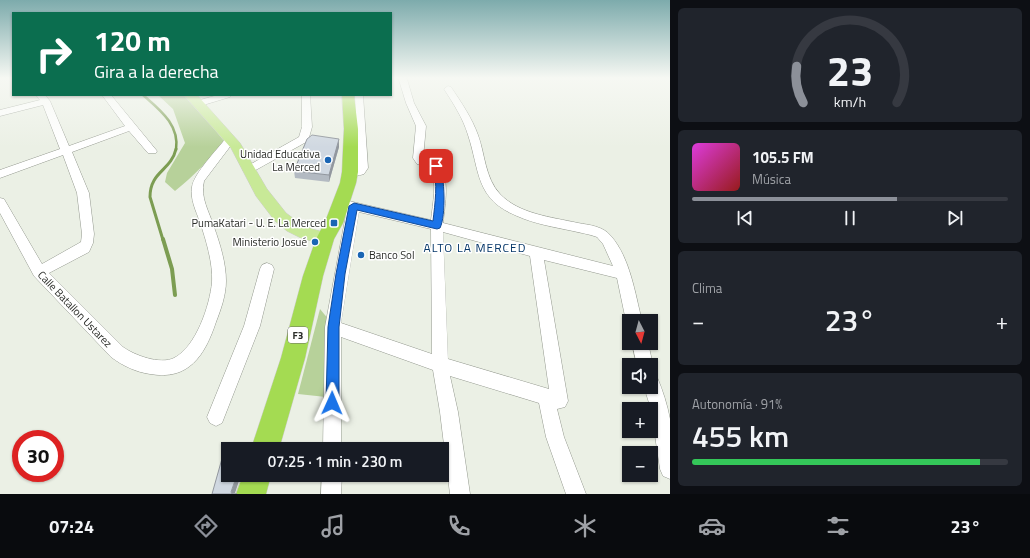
<!DOCTYPE html>
<html lang="es">
<meta charset="utf-8">
<style>
body{margin:0;font-family:"Titillium Web",sans-serif;background:#20242c;color:#f1f3f6;height:100vh;display:flex;flex-direction:column;font-size:15px;white-space:nowrap}
*{box-sizing:border-box;margin:0}
p{font-size:13px;color:#9ea1a6}
.icon{flex:none;width:22px;height:22px;fill:none;stroke:currentColor;stroke-width:2;stroke-linecap:round;stroke-linejoin:round}
.map{position:relative;flex:1;overflow:hidden}
.panel{display:flex;flex-direction:column;gap:8px;padding:8px;background:#0d0f14;width:360px}
.panel>*{flex:none}
.hud{position:absolute;left:12px;top:12px;width:380px;height:84px;border-radius:0px;box-shadow:0 1px 3px #0004;background:#0b6e4f;color:#fff;overflow:hidden}
.needle{width:26px;rotate:174deg}
.controls{position:absolute;left:622px;top:314px;display:grid;gap:8px}
.controls a{display:grid;place-items:center;width:36px;height:36px;border-radius:0px;background:#171b24;box-shadow:0 1px 3px #0004;font-size:20px}
.speed{position:absolute;left:12px;top:430px;display:flex;gap:8px;font-size:20px;font-weight:700;text-align:center}
.speed>*{display:grid;place-content:center;width:52px;height:52px;border-radius:50%;background:#171b24;box-shadow:0 1px 3px #0004;line-height:1}
.speed .limit{border:6px solid #d22;background:#fff;color:#111}
.pin{position:absolute;display:grid;place-items:center;width:34px;height:34px;color:#fff;margin:-17px;border-radius:8px;box-shadow:0 2px 6px #0006}
.me{position:absolute;width:44px;margin:-22px;rotate:1deg;stroke-linejoin:round;filter:drop-shadow(0 0 3px #0008)}
.turn{display:flex;align-items:center;gap:14px;height:84px;padding:0 16px;font-size:18px}
.turn .icon{width:52px;height:52px;stroke-width:2.5}
.turn b{display:block;font-size:28px;line-height:34px}
.big{font-size:30px;font-weight:600;line-height:1.1}
.panel .tile{flex:1;display:flex;flex-direction:column;justify-content:center;gap:6px;min-width:0;padding:0 14px;border-radius:6px;background:#20242c}
.panel .dial{align-items:center;gap:0}
.dial svg{height:104px;overflow:visible;fill:none;stroke:#363941;stroke-width:7;stroke-linecap:round;text-anchor:middle}
.dial text{fill:#f1f3f6;stroke:none}
.song{display:flex;align-items:center;gap:12px}
.cover{width:48px;height:48px;border-radius:6px;background:linear-gradient(135deg,hsl(300 70% 55%),hsl(0 70% 35%))}
.played{height:4px;border-radius:2px;background:linear-gradient(90deg,#8c9099 65%,#363941 65%)}
.keys{display:flex;justify-content:space-around;direction:ltr}
.heat{display:flex;justify-content:space-between;align-items:center;font-size:22px;direction:ltr}
.charge{height:6px;border-radius:3px;background:linear-gradient(90deg,#34c759 91%,#363941 0)}
.trip{position:absolute;left:221px;top:442px;width:228px;height:40px;border-radius:0px;background:#171b24;box-shadow:0 1px 3px #0004;font-weight:600;line-height:40px;text-align:center}
.tabs{display:flex;height:64px;justify-content:space-around;align-items:center;background:#090b0e;color:#9ea1a6}
.tabs .icon{width:28px;height:28px}
.tabs .current{color:#8c9099}
.tabs b{font-size:18px;color:#f1f3f6}
main{display:flex;flex:1;min-height:0}
.map>svg:first-child{display:block}
</style>
<main>
<div class="map">
<svg width="670" height="494" viewBox="0 0 670 494">
<rect width="100%" height="100%" fill="#ebf0e5"/>
<g fill="#b7d19a">
<path d="M 158,95 L 187,95 L 224,141 C 209,160 194,176 175,191 L 165,182 L 167,173 L 185,143 L 173,109 Z"/>
<polygon points="320,309 329,320 326,397 298,394"/>
</g>
<g fill="none" stroke-linecap="round" stroke-linejoin="round">
<path stroke="#7c9d52" stroke-width="2.5" d="M 143,95 C 160,110 180,125 176,150"/>
<path stroke="#7c9d52" stroke-width="3" d="M 163,240 L 150,197 C 150,171 171,171 176,149"/>
<polyline stroke="#7c9d52" stroke-width="4" points="163,239 172,269 175,295"/>
<g stroke="#94998f" stroke-width="1">
<g id="minor">
<path d="M 397,78 L 406,78 L 407,79 L 414,103 L 426,126 L 423,158 L 439,162 C 450,180 445,203 443,223 L 613,266 L 603,244 L 597,237 C 589,234 581,233 573,231 C 554,227 535,224 517,216 C 475,199 480,171 468,135 C 463,118 453,103 444,89 L 448,86 L 451,87 C 461,102 472,118 478,135 C 485,154 485,178 500,194 C 519,214 551,217 578,223 C 589,225 603,226 611,236 C 630,258 635,293 642,321 L 629,321 L 629,326 L 626,321 L 617,278 L 544,260 L 568,401 L 565,407 L 557,409 L 564,437 L 586,494 L 566,494 L 546,437 L 539,403 L 450,376 L 458,412 L 470,494 L 450,494 L 440,412 L 433,370 L 341,337 L 341,449 L 323,449 L 325,327 L 347,209 L 336,206 L 334,203 L 336,200 L 340,199 L 431,220 C 433,202 437,184 431,167 L 417,164 L 413,158 L 416,126 L 406,103 L 399,80 ZM 359,212 L 431,229 L 432,354 L 341,323 ZM 443,232 L 530,256 L 549,389 L 448,359 Z"/>
<path d="M 36,95 L 45,95 L 50,101 L 69,146 L 125,126 L 102,95 L 111,95 L 157,151 L 156,153 L 148,153 L 129,131 L 72,152 L 89,193 L 94,234 L 93,243 L 89,252 L 49,273 L 123,347 C 134,355 160,365 174,358 C 196,347 210,305 212,282 C 213,263 206,240 200,222 C 196,211 190,199 192,187 C 194,173 217,150 226,138 L 234,138 L 235,140 L 204,181 C 200,198 209,211 214,227 C 220,244 226,263 226,281 C 226,295 221,309 216,322 C 205,355 189,381 150,374 C 136,372 123,366 111,357 L 34,276 L 0,213 L 0,198 L 4,199 L 42,264 L 81,242 L 82,234 L 77,193 L 63,155 L 0,178 L 0,170 L 60,149 L 43,105 L 0,116 L 0,110 L 40,100 Z"/>
<polygon points="218,95 231,95 230,97 200,106 196,103 197,101"/>
<polygon points="302,95 310,95 312,127 308,141 252,172 244,172 243,170 244,168 299,137 302,127"/>
<path d="M 355,95 L 363,95 L 368,168 L 364,174 C 358,176 352,176 346,174 L 345,172 L 346,170 L 358,168 Z"/>
<polygon points="267,263 272,265 274,269 260,326 222,423 216,426 210,423 207,417 244,326 260,269 262,265"/>
<polygon points="632,343 648,343 653,365 651,370 651,365 637,365"/>
<path d="M 651,375 L 657,377 C 663,391 667,404 670,419 C 670,438 670,459 670,479 L 663,476 L 660,469 L 651,409 L 644,387 L 651,387 Z"/>
<polygon points="322,475 342,475 341,494 321,494"/>
</g>
</g>
<g stroke="#cccccb" stroke-width="1">
<polygon id="major" points="184,95 197,95 240,143 267,189 286,213 298,222 312,229 331,234 333,239 331,244 325,245 301,238 287,231 275,221 256,196 231,148"/>
</g>
<g stroke="#cccccb" stroke-width="1">
<g id="highway">
<polygon points="342,95 354,95 358,129 358,172 356,183 343,223 334,239 323,276 305,358 279,449 251,449 281,358 303,276 316,239 325,222 340,183 342,172 344,129"/>
<polygon points="243,475 271,475 266,494 236,494"/>
</g>
</g>
<use href="#minor" fill="#fff" fill-rule="evenodd"/>
<use href="#major" fill="#c8e997" fill-rule="evenodd"/>
<use href="#highway" fill="#a4db52" fill-rule="evenodd"/>
</g>
<polygon fill="#b3bac2" points="339,139 339,147 329,182 295,178 294,171"/>
<g fill="#92979e">
<polygon points="339,139 339,147 329,182 329,175"/>
<polygon points="237,475 241,475 235,493 232,494 231,492"/>
</g>
<g fill="#d0d8e1" stroke="#92979e">
<polygon points="312,135 339,139 329,175 294,171 307,139"/>
<polygon points="225,448 232,449 228,449 228,475 237,475 231,492 232,494 237,494 212,494"/>
</g>
<linearGradient id="sky" x2="0" y2="1"><stop stop-color="#7dabac"/><stop offset="0.53" stop-color="#f6f8f3"/><stop offset="1" stop-color="#f6f8f3" stop-opacity="0"/></linearGradient>
<rect width="670" height="147" fill="url(#sky)"/>
<path fill="#1a73e8" stroke="#114b97" d="M 434,164 L 439,164 C 445,176 446,216 440,228 L 437,229 L 357,210 L 345,274 L 339,327 L 339,403 L 337,408 L 332,409 L 328,408 L 326,403 L 328,327 L 336,274 L 349,206 L 354,203 L 433,221 C 435,203 438,184 433,166 Z"/>
<g fill="#1a65b4" stroke="#fff" stroke-width="1.5">
<circle cx="328" cy="160" r="4"/>
<rect x="330" y="219" width="8" height="8" rx="2"/>
<circle cx="315" cy="242" r="4"/>
<circle cx="361" cy="255" r="4"/>
</g>
<g text-anchor="middle" stroke-width="3" stroke-linejoin="round" paint-order="stroke">
<rect fill="#fff" stroke="#6a6b68" stroke-width="1" x="288" y="327" width="20" height="16" rx="3"/>
<g font-size="10" font-weight="bold" fill="#2a2c28">
<text x="298" y="339">F3</text>
</g>
<g font-size="11" fill="#2a2c28" stroke="#fff" text-anchor="end">
<text x="320" y="158">Unidad Educativa<tspan x="320" dy="13">La Merced</tspan></text>
<text x="326" y="227">PumaKatari - U. E. La Merced</text>
<text x="307" y="246">Ministerio Josué</text>
<text x="369" y="259" text-anchor="start">Banco Sol</text>
</g>
<g font-size="11" fill="#2a2c28" stroke="#fff">
<text transform="translate(75 309) rotate(46)" y="4">Calle Batallon Ustarez</text>
</g>
<g font-size="12" letter-spacing="1" fill="#053668" stroke="#fff">
<text x="475" y="252">ALTO LA MERCED</text>
</g>
</g>
</svg>
<div class="controls">
<a><svg class="needle" viewBox="-14 -14 28 28"><path d="M0-13l5 13h-10z" fill="#e53935"/><path d="M0 13l5-13h-10z" fill="#9ea1a6"/></svg></a>
<a><svg class="icon" aria-label="sound" viewBox="0 0 24 24"><path d="M4 9h4l5-4v14l-5-4H4zM17 9q2 3 0 6"/></svg></a>
<a>+</a>
<a>−</a>
</div>
<div class="speed"><div class="limit">30</div></div>
<div class="pin" style="left:436px;top:166px;background:#d93025"><svg class="icon" aria-label="arrive" viewBox="0 0 24 24"><path d="M6 21V4h12l-3 4 3 4H6"/></svg></div>
<svg class="me" style="left:332px;top:403px" viewBox="-20 -20 40 40"><path d="M0-17L14 15 0 8-14 15z" fill="#1a73e8" stroke="#fff" stroke-width="4"/></svg>
<div class="trip">07:25 · 1 min · 230 m</div>
<div class="hud">
<div class="turn"><svg class="icon" aria-label="right" viewBox="0 0 24 24"><path d="M7 20v-9h11M14 6l5 5-5 5"/></svg><div><b>120 m</b>Gira a la derecha</div></div>
</div>
</div>
<section class="panel">
<div class="tile dial"><svg viewBox="0 0 100 80">
<path d="M14 69A42 42 0 1 1 86 69"/>
<path d="M14 69A42 42 0 0 1 9 41" stroke="#8c9099"/>
<text x="50" y="56" font-size="32" font-weight="700">23</text>
<text x="50" y="72" font-size="11">km/h</text>
</svg></div>
<div class="tile">
<div class="song"><i class="cover"></i><div><b>105.5 FM</b><p>Música</p></div></div>
<div class="played"></div>
<div class="keys"><svg class="icon" aria-label="previous" viewBox="0 0 24 24"><path d="M18 5L8 12l10 7zM5 5v14"/></svg><svg class="icon" aria-label="pause" viewBox="0 0 24 24"><path d="M8 5v14M16 5v14"/></svg><svg class="icon" aria-label="next" viewBox="0 0 24 24"><path d="M6 5l10 7-10 7zM19 5v14"/></svg></div>
</div>
<div class="tile"><p>Clima</p>
<div class="heat"><a>−</a><b class="big">23°</b><a>+</a></div>
</div>
<div class="tile"><p>Autonomía · 91%</p><b class="big">455 km</b><div class="charge"></div></div>
</section>
</main>
<nav class="tabs">
<b>07:24</b>
<svg class="icon current" aria-label="directions" viewBox="0 0 24 24"><path d="M12 3l9 9-9 9-9-9zM9 14v-3h6M13 9l2 2-2 2"/></svg>
<svg class="icon" aria-label="music" viewBox="0 0 24 24"><path d="M9 18V5l10-2v13"/><circle cx="6" cy="18" r="3"/><circle cx="16" cy="16" r="3"/></svg>
<svg class="icon" aria-label="phone" viewBox="0 0 24 24"><path d="M5 4h4l2 5-3 2q2 4 5 5l2-3 5 2v4C11 20 4 13 5 4z"/></svg>
<svg class="icon" aria-label="climate" viewBox="0 0 24 24"><path d="M12 3v18M4 7l16 10M4 17L20 7"/></svg>
<svg class="icon" aria-label="car" viewBox="0 0 24 24"><path d="M5 17H2v-5l4-1 3-4h7l3 4 3 1v5h-3M9 17h6M6 11h13"/><circle cx="7" cy="17" r="2"/><circle cx="17" cy="17" r="2"/></svg>
<svg class="icon" aria-label="filters" viewBox="0 0 24 24"><path d="M4 7h16M4 17h16"/><circle cx="9" cy="7" r="2"/><circle cx="15" cy="17" r="2"/></svg>
<b>23°</b>
</nav>
